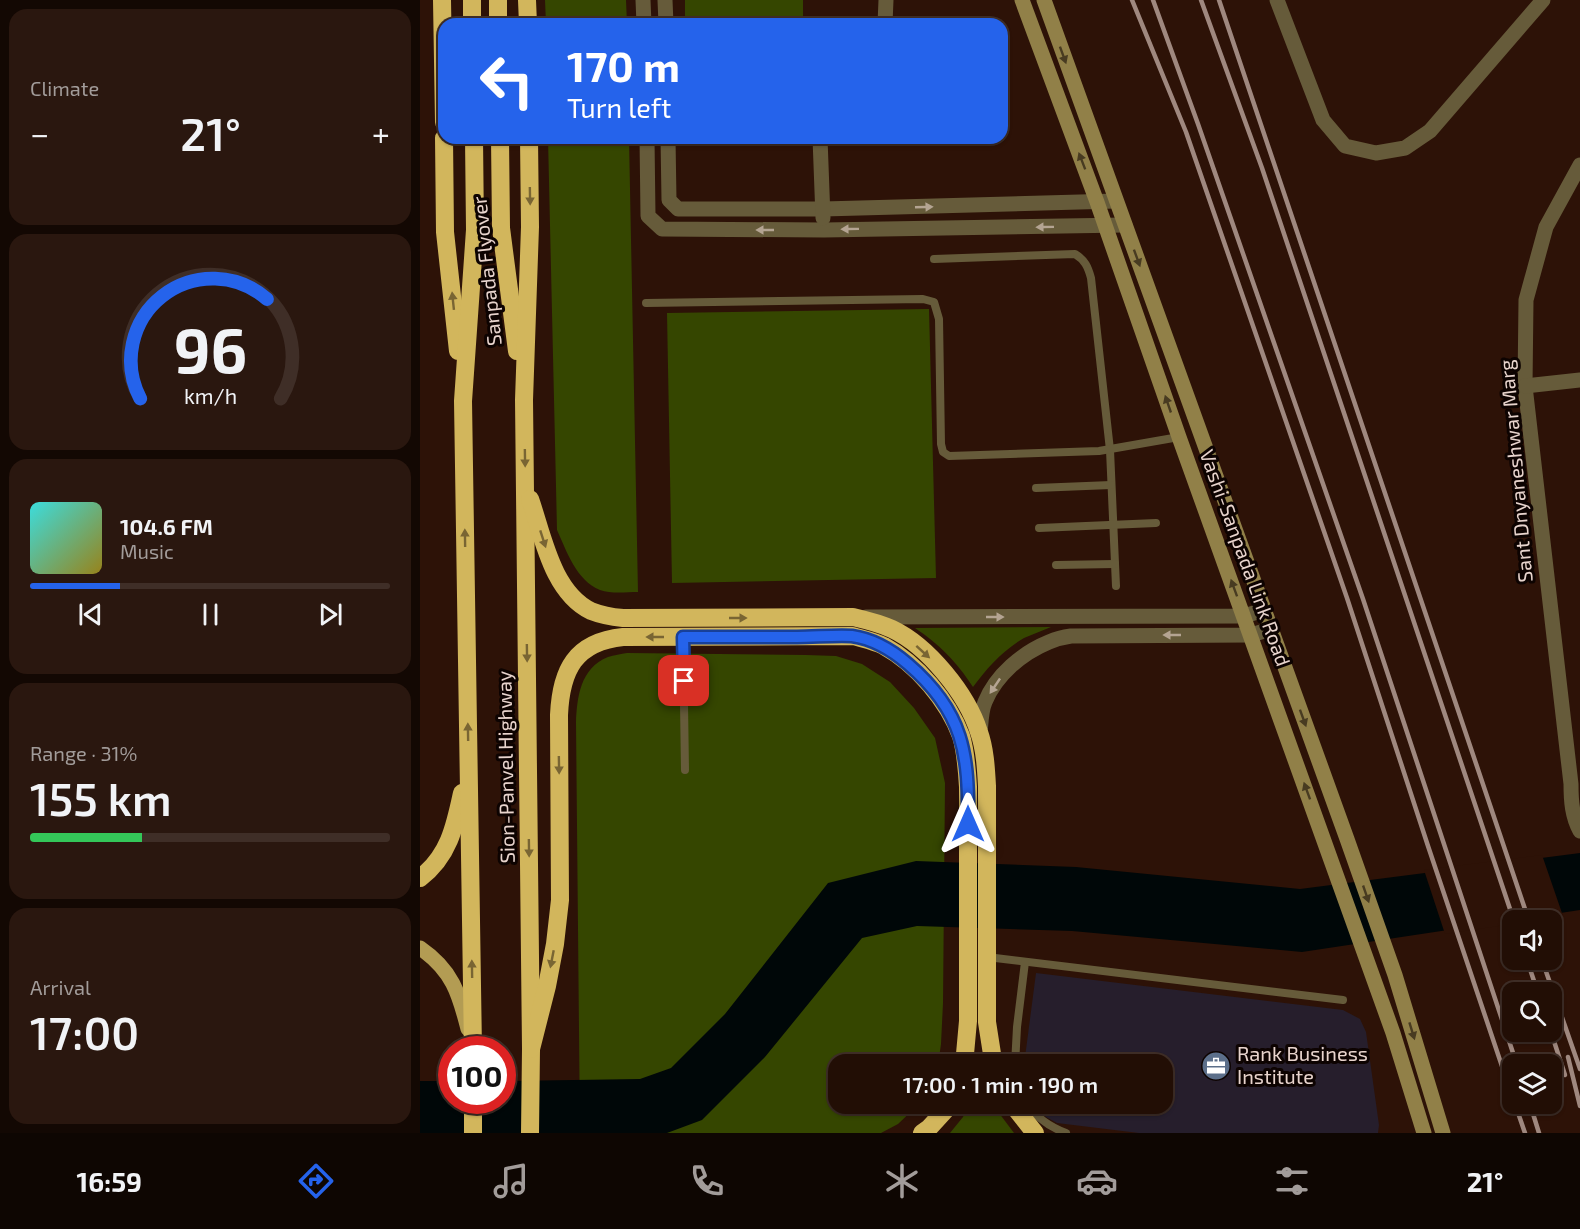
<!DOCTYPE html>
<meta charset="utf-8">
<style>
body{margin:0;font-family:"Exo 2",sans-serif;background:#2a170f;color:#f1f3f6;height:100vh;display:flex;flex-direction:column;font-size:22px;white-space:nowrap}
*{box-sizing:border-box;margin:0}
p{font-size:20px;color:#a29c9a}
.icon{flex:none;width:33px;height:33px;fill:none;stroke:currentColor;stroke-width:2;stroke-linecap:round;stroke-linejoin:round}
.map{position:relative;flex:1;overflow:hidden}
.sheet{display:flex;flex-direction:column;gap:9px;padding:9px;background:#130803;width:420px}
.sheet>*{flex:none}
.top-card{position:absolute;left:18px;top:18px;width:570px;height:126px;border-radius:18px;box-shadow:0 2px 4px #0004,0 0 0 2px #3f2e27;background:#2563eb;color:#fff;overflow:hidden}
.controls{position:absolute;left:1082px;top:910px;display:grid;gap:12px}
.controls a{display:grid;place-items:center;width:60px;height:60px;border-radius:12px;background:#220e05;box-shadow:0 2px 4px #0004,0 0 0 2px #3f2e27;font-size:30px}
.speed{position:absolute;left:18px;top:1036px;display:flex;gap:12px;font-size:30px;font-weight:700;text-align:center}
.speed>*{display:grid;place-content:center;width:78px;height:78px;border-radius:50%;background:#220e05;box-shadow:0 2px 4px #0004,0 0 0 2px #3f2e27;line-height:1}
.speed .limit{border:9px solid #d22;background:#fff;color:#111}
.pin{position:absolute;display:grid;place-items:center;width:51px;height:51px;color:#fff;margin:-26px;border-radius:12px;box-shadow:0 3px 9px #0006}
.me{position:absolute;width:66px;margin:-33px;rotate:0deg;stroke-linejoin:round;filter:drop-shadow(0 0 4px #0008)}
.turn{display:flex;align-items:center;gap:21px;height:126px;padding:0 30px;font-size:27px}
.turn .icon{width:78px;height:78px;stroke-width:2.5}
.turn b{display:block;font-size:42px;line-height:51px}
.big{font-size:45px;font-weight:600;line-height:1.1}
.sheet .card{flex:1;display:flex;flex-direction:column;justify-content:center;gap:9px;min-width:0;padding:0 21px;border-radius:18px;background:#2a170f}
.sheet .dial{align-items:center;gap:0}
.dial svg{height:156px;overflow:visible;fill:none;stroke:#3f2e27;stroke-width:7;stroke-linecap:round;text-anchor:middle}
.dial text{fill:#f1f3f6;stroke:none}
.song{display:flex;align-items:center;gap:18px}
.cover{width:72px;height:72px;border-radius:9px;background:linear-gradient(135deg,hsl(180 70% 55%),hsl(50 70% 35%))}
.played{height:6px;border-radius:3px;background:linear-gradient(90deg,#2563eb 25%,#3f2e27 25%)}
.keys{display:flex;justify-content:space-around;direction:ltr}
.heat{display:flex;justify-content:space-between;align-items:center;font-size:33px;direction:ltr}
.charge{height:9px;border-radius:4px;background:linear-gradient(90deg,#34c759 31%,#3f2e27 0)}
.trip{position:absolute;left:408px;top:1054px;width:345px;height:60px;border-radius:18px;background:#220e05;box-shadow:0 2px 4px #0004,0 0 0 2px #3f2e27;font-weight:600;line-height:60px;text-align:center}
.menu{display:flex;height:96px;justify-content:space-around;align-items:center;background:#0e0602;color:#a29c9a}
.menu .icon{width:42px;height:42px}
.menu .selected{color:#2563eb}
.menu b{font-size:27px;color:#f1f3f6}
main{display:flex;flex:1;min-height:0}
.map>svg:first-child{display:block}
</style>
<main>
<section class="sheet">
<div class="card"><p>Climate</p>
<div class="heat"><a>−</a><b class="big">21°</b><a>+</a></div>
</div>
<div class="card dial"><svg viewBox="0 0 100 80">
<path d="M14 69A42 42 0 1 1 86 69"/>
<path d="M14 69A42 42 0 0 1 79 18" stroke="#2563eb"/>
<text x="50" y="56" font-size="32" font-weight="700">96</text>
<text x="50" y="72" font-size="11">km/h</text>
</svg></div>
<div class="card">
<div class="song"><i class="cover"></i><div><b>104.6 FM</b><p>Music</p></div></div>
<div class="played"></div>
<div class="keys"><svg class="icon" aria-label="previous" viewBox="0 0 24 24"><path d="M18 5L8 12l10 7zM5 5v14"/></svg><svg class="icon" aria-label="pause" viewBox="0 0 24 24"><path d="M8 5v14M16 5v14"/></svg><svg class="icon" aria-label="next" viewBox="0 0 24 24"><path d="M6 5l10 7-10 7zM19 5v14"/></svg></div>
</div>
<div class="card"><p>Range · 31%</p><b class="big">155 km</b><div class="charge"></div></div>
<div class="card"><p>Arrival</p><b class="big">17:00</b></div>
</section>
<div class="map">
<svg width="1160" height="1133" viewBox="0 0 1160 1133">
<rect width="100%" height="100%" fill="#2d1207"/>
<polygon fill="#261e2c" points="616,973 923,1010 940,1019 946,1032 959,1125 958,1133 719,1133 637,1123 626,1117 613,1104 742,1104 742,1065 604,1065"/>
<g fill="#354600">
<polygon points="125,0 206,0 207,24 126,24"/>
<polygon points="265,0 383,0 383,17 265,20"/>
<path d="M 128,138 L 209,138 L 218,592 C 206,592 191,594 180,590 C 156,580 147,552 137,530 Z"/>
<polygon points="509,309 516,578 252,583 247,313"/>
<path d="M 631,627 C 622,631 613,634 604,638 C 583,650 567,668 553,687 C 536,661 520,645 495,628 Z"/>
<path d="M 207,653 L 386,655 L 416,656 L 442,664 L 470,682 L 494,708 L 515,738 L 525,783 L 523,1003 L 521,1044 L 518,1065 L 418,1065 L 418,1104 L 499,1104 L 478,1124 L 461,1133 L 160,1133 L 156,723 C 157,698 160,668 188,657 C 194,655 201,654 207,653 Z"/>
<polygon points="548,1104 574,1104 579,1113 594,1133 530,1133 543,1117"/>
</g>
<polygon fill="#000708" points="1160,853 1160,910 882,952 652,931 497,926 442,938 345,1057 282,1120 247,1133 0,1133 0,1081 31,1081 32,1101 82,1101 83,1081 220,1079 251,1068 305,1014 408,883 496,861 656,867 880,889"/>
<polygon fill="#2d1207" points="1122,855 1143,916 1110,921 1092,921 1092,924 1025,934 1004,870"/>
<g fill="none" stroke-linecap="round" stroke-linejoin="round">
<g stroke="#665b3a" stroke-width="8">
<path d="M 514,259 L 655,254 C 665,260 668,267 671,278 L 690,450 L 696,586"/>
<polyline points="226,303 503,299 514,302 519,319 521,444 523,452 529,456 679,451 759,437"/>
<polyline points="616,488 691,485"/>
<polyline points="619,528 736,523"/>
<polyline points="636,565 695,564"/>
<polyline points="263,637 265,770"/>
<polyline points="567,957 923,1000"/>
<polyline points="595,1065 597,1027 605,962"/>
<path d="M 607,1104 C 616,1117 630,1127 646,1133"/>
</g>
<g stroke="#665b3a" stroke-width="15">
<polyline points="223,0 224,24"/>
<polyline points="245,0 246,24"/>
<polyline points="857,0 903,120 925,146 956,153 985,148 1010,131 1123,0"/>
<polyline points="465,24 466,0"/>
<polyline points="227,138 228,216 242,229 404,230 705,225"/>
<polyline points="248,138 249,200 258,209 403,209 696,201"/>
<polyline points="400,138 403,218"/>
<path d="M 1160,165 L 1126,227 L 1106,300 L 1105,386 L 1151,784 C 1151,801 1152,816 1160,831"/>
<polyline points="1105,386 1160,380"/>
</g>
<g stroke="#665b3a" stroke-width="15">
<polyline points="446,617 824,616 844,610"/>
<path d="M 560,734 C 561,724 561,711 565,702 C 576,675 602,653 629,642 C 636,639 644,637 651,636 L 831,635 L 851,629"/>
</g>
<g stroke="#918048" stroke-width="15">
<polyline points="602,0 677,202 759,437 973,1033 1004,1133"/>
<polyline points="624,0 927,839 975,975 1023,1133"/>
</g>
<path stroke="#b39c53" stroke-width="15" d="M 0,948 C 32,970 39,993 48,1029"/>
<g stroke="#d2b65c" stroke-width="18">
<polyline points="22,0 24,122"/>
<polyline points="52,0 52,24"/>
<polyline points="78,0 78,24"/>
<polyline points="107,0 108,24"/>
<polyline points="24,138 25,232 38,351"/>
<polyline points="80,138 81,228 97,351"/>
<polyline points="109,138 110,227 104,400 111,1049 110,1133"/>
<path d="M 110,499 C 123,536 132,592 171,611 C 181,615 192,617 203,618 L 433,617 C 446,620 459,623 472,629 C 508,646 547,694 559,732 C 565,749 566,768 567,786 L 567,1022 L 572,1054 L 575,1065"/>
<path d="M 0,878 C 29,856 35,826 42,793"/>
<path d="M 111,1049 L 127,986 L 135,944 L 140,900 L 139,715 C 141,670 155,642 203,637 L 433,636 C 443,639 454,641 464,646 C 497,664 528,701 541,736 C 546,752 547,770 548,787 L 548,1021 L 544,1065"/>
<polyline points="53,1050 43,401 55,230 54,138"/>
<polyline points="592,1104 615,1133"/>
<polyline points="53,1133 53,1101"/>
<polyline points="502,1133 509,1128 531,1104"/>
</g>
<g stroke="#9f887f" stroke-width="4.5">
<polyline points="712,0 766,132 927,598 1008,846 1092,1096"/>
<polyline points="733,0 778,124 943,599 1097,1065"/>
<polyline points="781,0 842,168 1094,921"/>
<polyline points="799,0 1109,921"/>
<polyline points="1107,960 1118,993"/>
<polyline points="1122,960 1160,1069"/>
<polyline points="1131,1032 1145,1075"/>
<polyline points="1148,1057 1160,1106"/>
<polyline points="1095,1104 1105,1133"/>
<polyline points="1110,1104 1119,1133"/>
</g>
</g>
<defs><path id="oneway-solid" d="M-6-.8H1V-3.2L6.5 0L1 3.2V.8H-6Z" transform="scale(1.5)"/></defs>
<g fill="#483b21">
<use href="#oneway-solid" transform="translate(643 55) rotate(70)"/>
<use href="#oneway-solid" transform="translate(662 161) rotate(-111)"/>
<use href="#oneway-solid" transform="translate(717 258) rotate(70)"/>
<use href="#oneway-solid" transform="translate(748 404) rotate(-109)"/>
<use href="#oneway-solid" transform="translate(814 588) rotate(-110)"/>
<use href="#oneway-solid" transform="translate(883 718) rotate(70)"/>
<use href="#oneway-solid" transform="translate(887 791) rotate(-110)"/>
<use href="#oneway-solid" transform="translate(946 894) rotate(71)"/>
<use href="#oneway-solid" transform="translate(992 1031) rotate(73)"/>
</g>
<g fill="#796533">
<use href="#oneway-solid" transform="translate(110 196) rotate(89)"/>
<use href="#oneway-solid" transform="translate(33 301) rotate(-96)"/>
<use href="#oneway-solid" transform="translate(105 458) rotate(89)"/>
<use href="#oneway-solid" transform="translate(45 538) rotate(-91)"/>
<use href="#oneway-solid" transform="translate(123 539) rotate(72)"/>
<use href="#oneway-solid" transform="translate(318 618)"/>
<use href="#oneway-solid" transform="translate(235 637) rotate(180)"/>
<use href="#oneway-solid" transform="translate(503 652) rotate(42)"/>
<use href="#oneway-solid" transform="translate(107 653) rotate(89)"/>
<use href="#oneway-solid" transform="translate(48 732) rotate(-91)"/>
<use href="#oneway-solid" transform="translate(139 765) rotate(89)"/>
<use href="#oneway-solid" transform="translate(109 848) rotate(89)"/>
<use href="#oneway-solid" transform="translate(132 959) rotate(101)"/>
<use href="#oneway-solid" transform="translate(52 969) rotate(-91)"/>
</g>
<g fill="#b4a492">
<use href="#oneway-solid" transform="translate(504 207) rotate(-2)"/>
<use href="#oneway-solid" transform="translate(625 227) rotate(179)"/>
<use href="#oneway-solid" transform="translate(430 229) rotate(179)"/>
<use href="#oneway-solid" transform="translate(345 230) rotate(-180)"/>
<use href="#oneway-solid" transform="translate(575 617)"/>
<use href="#oneway-solid" transform="translate(752 635) rotate(180)"/>
<use href="#oneway-solid" transform="translate(575 686) rotate(124)"/>
</g>
<g fill="none" stroke-linecap="round" stroke-linejoin="round">
<g stroke="#184099" stroke-width="15">
<path id="route" d="M 264,681 L 263,637 C 301,637 339,637 377,637 C 395,637 414,635 432,636 C 453,639 473,651 488,664 C 544,712 549,754 548,824"/>
</g>
<use href="#route" stroke="#2563eb" stroke-width="10"/>
</g>
<defs>
<g id="office-disc" transform="scale(1.5)"><circle r="9.5" fill="#5c6f8a" stroke="#0d0301"/><path d="M-6-3h4V-5.5h4V-3h4V5H-6ZM-1-4.5V-3h2v-1.5ZM-6 0V1H6V0Z" fill="#fff"/></g>
</defs>
<g fill-rule="evenodd">
<use href="#office-disc" x="796" y="1066"/>
</g>
<g text-anchor="middle" stroke-width="6" stroke-linejoin="round" paint-order="stroke">
<g font-size="20" fill="#e8d4cd" stroke="#0d0301">
<text transform="translate(67 271) rotate(-96)" y="7">Sanpada Flyover</text>
<text transform="translate(1096 471) rotate(-95)" y="7">Sant Dnyaneshwar Marg</text>
<text transform="translate(825 558) rotate(70)" y="7">Vashi-Sanpada Link Road</text>
<text transform="translate(86 767) rotate(-91)" y="7">Sion-Panvel Highway</text>
</g>
<g font-size="20" fill="#e8d4cd" stroke="#0d0301" text-anchor="start">
<text x="817" y="1061">Rank Business<tspan x="817" dy="23">Institute</tspan></text>
</g>
</g>
</svg>
<div class="controls">
<a><svg class="icon" aria-label="sound" viewBox="0 0 24 24"><path d="M4 9h4l5-4v14l-5-4H4zM17 9q2 3 0 6"/></svg></a>
<a><svg class="icon" aria-label="search" viewBox="0 0 24 24"><circle cx="10" cy="10" r="6"/><path d="M15 15l6 6"/></svg></a>
<a><svg class="icon" aria-label="layers" viewBox="0 0 24 24"><path d="M12 4l9 5-9 5-9-5zM3 14l9 5 9-5"/></svg></a>
</div>
<div class="speed"><div class="limit">100</div></div>
<div class="pin" style="left:264px;top:681px;background:#d93025"><svg class="icon" aria-label="arrive" viewBox="0 0 24 24"><path d="M6 21V4h12l-3 4 3 4H6"/></svg></div>
<svg class="me" style="left:548px;top:824px" viewBox="-20 -20 40 40"><path d="M0-17L14 15 0 8-14 15z" fill="#2563eb" stroke="#fff" stroke-width="4"/></svg>
<div class="trip">17:00 · 1 min · 190 m</div>
<div class="top-card">
<div class="turn"><svg class="icon" aria-label="left" viewBox="0 0 24 24"><path d="M17 20v-9H6M10 6l-5 5 5 5"/></svg><div><b>170 m</b>Turn left</div></div>
</div>
</div>
</main>
<nav class="menu">
<b>16:59</b>
<svg class="icon selected" aria-label="directions" viewBox="0 0 24 24"><path d="M12 3l9 9-9 9-9-9zM9 14v-3h6M13 9l2 2-2 2"/></svg>
<svg class="icon" aria-label="music" viewBox="0 0 24 24"><path d="M9 18V5l10-2v13"/><circle cx="6" cy="18" r="3"/><circle cx="16" cy="16" r="3"/></svg>
<svg class="icon" aria-label="phone" viewBox="0 0 24 24"><path d="M5 4h4l2 5-3 2q2 4 5 5l2-3 5 2v4C11 20 4 13 5 4z"/></svg>
<svg class="icon" aria-label="climate" viewBox="0 0 24 24"><path d="M12 3v18M4 7l16 10M4 17L20 7"/></svg>
<svg class="icon" aria-label="car" viewBox="0 0 24 24"><path d="M5 17H2v-5l4-1 3-4h7l3 4 3 1v5h-3M9 17h6M6 11h13"/><circle cx="7" cy="17" r="2"/><circle cx="17" cy="17" r="2"/></svg>
<svg class="icon" aria-label="filters" viewBox="0 0 24 24"><path d="M4 7h16M4 17h16"/><circle cx="9" cy="7" r="2"/><circle cx="15" cy="17" r="2"/></svg>
<b>21°</b>
</nav>
